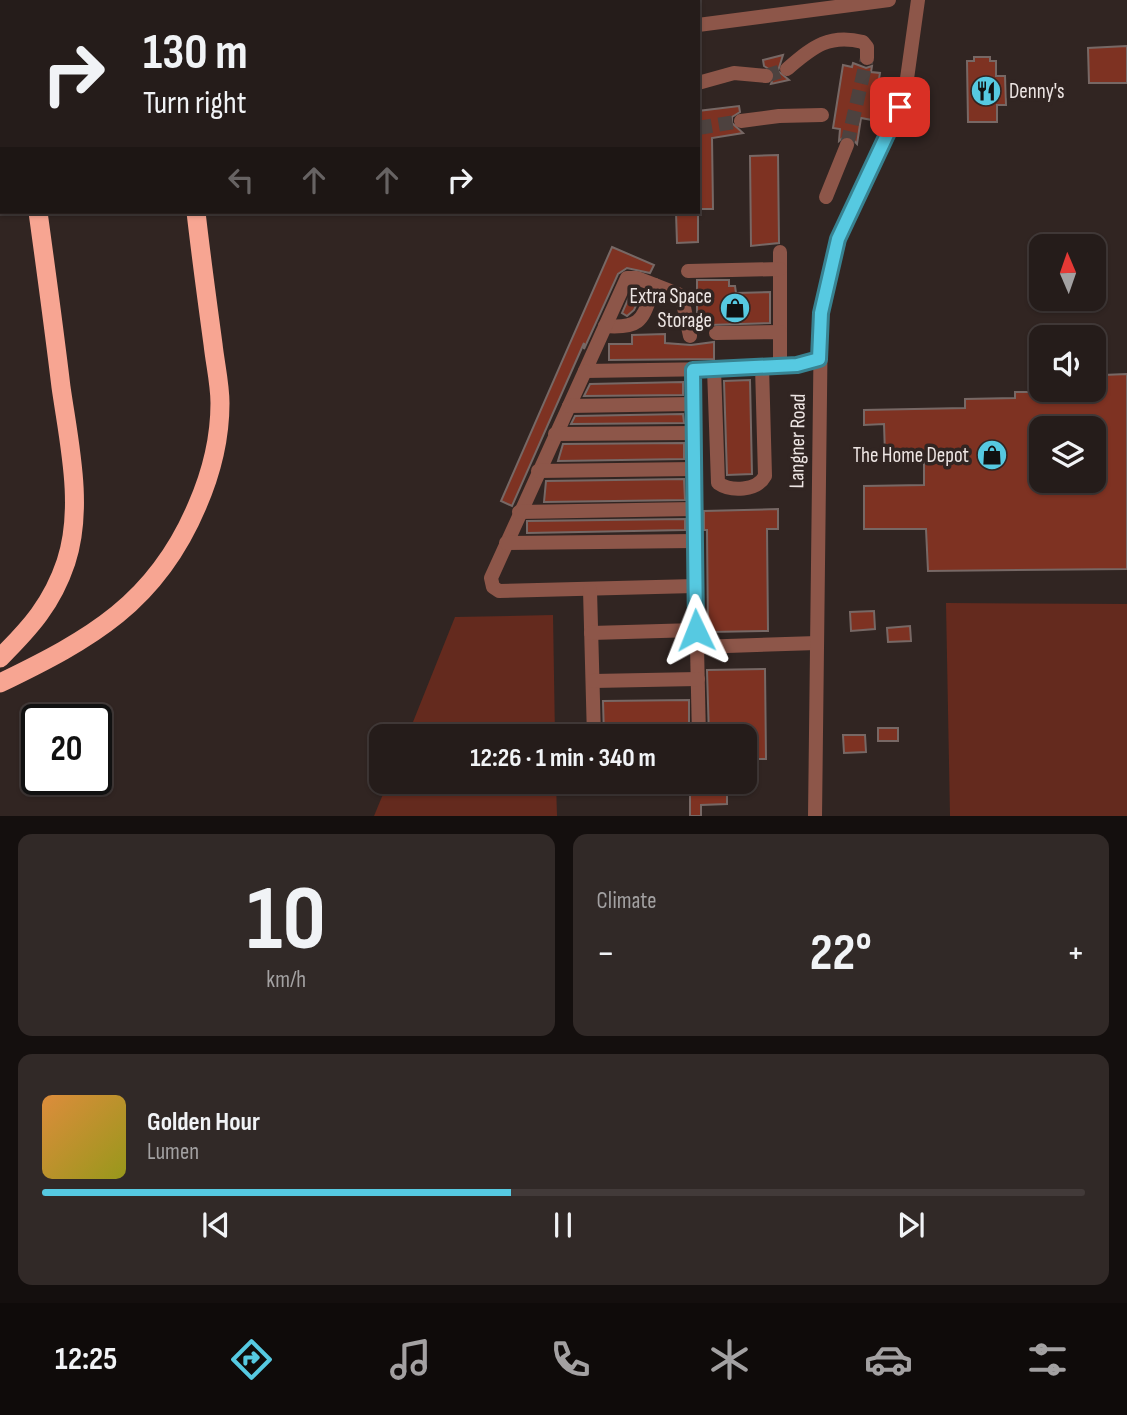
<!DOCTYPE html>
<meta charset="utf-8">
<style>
body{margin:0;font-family:"Sofia Sans Condensed",sans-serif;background:#312927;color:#f1f3f6;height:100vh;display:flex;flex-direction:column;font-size:26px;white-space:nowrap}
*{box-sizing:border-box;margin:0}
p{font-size:23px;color:#a3a1a2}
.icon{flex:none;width:38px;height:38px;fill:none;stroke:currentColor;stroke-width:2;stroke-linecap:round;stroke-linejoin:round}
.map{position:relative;height:816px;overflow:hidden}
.side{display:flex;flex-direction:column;gap:18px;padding:18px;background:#140f0e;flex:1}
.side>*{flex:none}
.hud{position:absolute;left:0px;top:0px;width:700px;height:214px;box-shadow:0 2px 5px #0004,0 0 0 2px #423a39;background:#251c1a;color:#f1f3f6;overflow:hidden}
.needle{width:46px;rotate:358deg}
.tools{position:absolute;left:1029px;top:234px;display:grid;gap:14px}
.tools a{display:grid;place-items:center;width:77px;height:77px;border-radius:14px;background:#251c1a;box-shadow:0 2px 5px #0004,0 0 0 2px #423a39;font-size:35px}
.speed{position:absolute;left:21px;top:704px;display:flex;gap:14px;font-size:35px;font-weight:700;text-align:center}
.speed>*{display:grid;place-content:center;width:91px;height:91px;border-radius:50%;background:#251c1a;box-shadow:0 2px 5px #0004,0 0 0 2px #423a39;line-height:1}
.speed .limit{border:4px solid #111;border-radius:10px;background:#fff;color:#111}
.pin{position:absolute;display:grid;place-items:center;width:60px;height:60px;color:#fff;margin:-30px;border-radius:14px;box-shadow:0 4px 10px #0006}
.me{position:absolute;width:77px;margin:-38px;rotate:358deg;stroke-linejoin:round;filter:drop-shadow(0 0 5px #0008)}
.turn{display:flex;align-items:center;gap:24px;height:147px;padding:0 28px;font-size:32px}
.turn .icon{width:91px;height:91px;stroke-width:2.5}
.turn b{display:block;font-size:49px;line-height:60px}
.lanes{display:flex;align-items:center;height:66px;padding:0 28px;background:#0003;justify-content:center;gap:35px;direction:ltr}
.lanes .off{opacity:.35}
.big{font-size:52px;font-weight:700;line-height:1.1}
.side .tile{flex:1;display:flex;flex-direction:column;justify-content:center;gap:10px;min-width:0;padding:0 24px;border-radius:14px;background:#312927}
.side .dial{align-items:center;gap:0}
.dial b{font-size:91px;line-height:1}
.song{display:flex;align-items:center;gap:21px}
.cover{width:84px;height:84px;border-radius:10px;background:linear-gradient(135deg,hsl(30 70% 55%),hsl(60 70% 35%))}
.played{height:7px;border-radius:4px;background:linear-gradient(90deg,#56c9e1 45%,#423a39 45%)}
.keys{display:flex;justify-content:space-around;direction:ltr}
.heat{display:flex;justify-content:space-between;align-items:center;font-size:38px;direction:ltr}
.side .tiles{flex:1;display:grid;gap:18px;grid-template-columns:1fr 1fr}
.tile:last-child{grid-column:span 2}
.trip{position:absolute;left:369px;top:724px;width:388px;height:70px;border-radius:14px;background:#251c1a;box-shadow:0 2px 5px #0004,0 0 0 2px #423a39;font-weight:700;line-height:70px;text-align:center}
.menu{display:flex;height:112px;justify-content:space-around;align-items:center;background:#0f0b0a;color:#a3a1a2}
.menu .icon{width:49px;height:49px}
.menu .current{color:#56c9e1}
.menu b{font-size:32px;color:#f1f3f6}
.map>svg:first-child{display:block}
</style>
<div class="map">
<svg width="1127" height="817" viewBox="0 0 1127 817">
<rect width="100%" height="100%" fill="#312522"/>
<polygon fill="#3e2c27" points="181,0 524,0 181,2"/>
<g fill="#642a1e">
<polygon points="946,603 1127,604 1127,816 950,816"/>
<polygon points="553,615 555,737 407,737 455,617"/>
<polygon points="388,782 556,782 557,816 374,816"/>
</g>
<g fill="#7e3222" stroke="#776865" stroke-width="2" fill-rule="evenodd">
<polygon points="1127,46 1127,83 1089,83 1088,48"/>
<polygon points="783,55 778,71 789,80 771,84 775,73 764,66 763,60"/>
<polygon points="974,57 990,57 990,61 996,61 996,76 1005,76 1006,105 997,105 997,122 968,122 967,61 974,61"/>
<polygon points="853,63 866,68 872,66 871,72 880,73 872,120 861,118 857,144 850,136 845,136 839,141 840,129 833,128 843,65 852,67"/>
<polygon points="739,106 740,112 732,117 732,123 743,133 712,138 713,209 698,209 698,111"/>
<polygon points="778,155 779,243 751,246 750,156"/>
<polygon points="676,212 698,212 698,242 677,243"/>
<polygon points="612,247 654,265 650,273 627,268 618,274 584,349 584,343 512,506 501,501"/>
<polygon points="697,280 729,280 729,286 735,286 736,293 770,292 770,323 709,325 697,312 697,301 705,301 697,298"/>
<polygon points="633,288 643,291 634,310 627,316 622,313"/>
<polygon points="665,334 665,343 691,345 714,342 714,359 609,360 609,344 632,344 632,335"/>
<path d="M 1127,374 L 1127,569 L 928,571 L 926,529 L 864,529 L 864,486 L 924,485 L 924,454 L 885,454 L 884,424 L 864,425 L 864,410 L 965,408 L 965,399 L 1015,398 L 1015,392 L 1063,392 L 1063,397 L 1104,396 L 1103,375 ZM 1041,429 L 1094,429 L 1094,481 L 1041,481 Z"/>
<polygon points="750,380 752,474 727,475 724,381"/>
<polygon points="683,382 683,395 584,396 590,384"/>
<polygon points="683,414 684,423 571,424 575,416"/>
<polygon points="684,443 684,459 558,461 563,444"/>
<polygon points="684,479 685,500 544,502 546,481"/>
<polygon points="778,509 778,529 767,529 768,631 708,632 707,530 704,530 704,511"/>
<polygon points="685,519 685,530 527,533 527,521"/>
<polygon points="874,611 875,629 851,631 850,612"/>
<polygon points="910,626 911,641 888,642 887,628"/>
<polygon points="765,669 766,759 746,759 746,737 709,737 707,670"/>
<polygon points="689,700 689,737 604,737 603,701"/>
<rect x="878" y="728" width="20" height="13"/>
<polygon points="843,735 865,735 866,752 844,753"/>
<polygon points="727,786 727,804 701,805 701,816 690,816 690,787"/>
</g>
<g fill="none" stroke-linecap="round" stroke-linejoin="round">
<g stroke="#4d423f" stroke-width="14" stroke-dasharray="14 7" stroke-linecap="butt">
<polyline points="766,76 787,69"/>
<polyline points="698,128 741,121"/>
<polyline points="847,145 867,58"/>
</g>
<g stroke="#8d5649" stroke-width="14">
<polyline points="146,0 146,2"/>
<polyline points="169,0 169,2"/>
<polyline points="698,25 889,0"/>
<path d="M 787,69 C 812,48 828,33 863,42 L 867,47 L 867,58"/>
<polyline points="698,83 734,73 766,76"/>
<polyline points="0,118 2,118"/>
<polyline points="741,121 779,116 822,115"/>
<polyline points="826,197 847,145"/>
<polyline points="780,252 780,332"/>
<polyline points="688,271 780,269"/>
<path d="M 605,326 C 644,329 642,318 655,285"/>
<polyline points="716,333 780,332 780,365"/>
<polyline points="690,336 682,298 678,294 637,278 627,278 585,371 714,369 797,365 819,359"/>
<path d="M 714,369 L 718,483 C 731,492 757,491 765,476 L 762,366"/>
<polyline points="585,371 491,578 493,587 499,591 695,586 693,370"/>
<polyline points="569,406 693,404"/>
<polyline points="555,434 693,433"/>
<polyline points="538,471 694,469"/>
<polyline points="519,512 694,509"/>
<polyline points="506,543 694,541"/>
<polyline points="695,586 697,647 817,643"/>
<polyline points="590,590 594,737"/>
<polyline points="591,633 696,630"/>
<polyline points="697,647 699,737"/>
<polyline points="593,681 698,679"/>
<polyline points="815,817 821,312 843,226 895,121 905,93 918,0"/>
</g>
<g stroke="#f7a592" stroke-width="19">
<polyline points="0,54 2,56"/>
<polyline points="0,149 2,150"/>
<path d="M 0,658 C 30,628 52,604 66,562 C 84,507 69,443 61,387 C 54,329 46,270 38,212"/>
<path d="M 0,683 C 91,639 156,603 197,506 C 211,474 220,438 220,403 C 220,384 215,363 213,344 C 207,300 201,256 196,212"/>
</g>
</g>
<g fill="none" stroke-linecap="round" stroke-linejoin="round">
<g stroke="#388392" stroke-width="18">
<polyline id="route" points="696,630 693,370 797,365 819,359 821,313 838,239 900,107"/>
</g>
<use href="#route" stroke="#56c9e1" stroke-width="12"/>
</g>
<defs>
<g id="restaurant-disc" transform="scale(1.575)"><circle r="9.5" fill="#56c9e1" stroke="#312522"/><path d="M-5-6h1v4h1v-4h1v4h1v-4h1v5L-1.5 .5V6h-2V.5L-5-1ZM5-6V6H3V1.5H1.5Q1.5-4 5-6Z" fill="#111"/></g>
<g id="shop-disc" transform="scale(1.575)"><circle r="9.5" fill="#56c9e1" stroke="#312522"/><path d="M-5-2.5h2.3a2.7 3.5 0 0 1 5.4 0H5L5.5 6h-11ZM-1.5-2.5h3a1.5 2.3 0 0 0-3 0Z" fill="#111"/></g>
</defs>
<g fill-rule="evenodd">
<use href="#restaurant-disc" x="986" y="91"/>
<use href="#shop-disc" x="735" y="308"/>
<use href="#shop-disc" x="992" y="455"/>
</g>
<g text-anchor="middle" stroke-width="7" stroke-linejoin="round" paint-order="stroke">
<g font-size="21" fill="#ede5e3" stroke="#312522" text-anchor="end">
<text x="1009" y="98" text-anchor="start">Denny's</text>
<text x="712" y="303">Extra Space<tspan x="712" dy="24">Storage</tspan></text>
<text x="969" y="462">The Home Depot</text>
</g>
<g font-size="21" fill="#ede5e3" stroke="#312522">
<text transform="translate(797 441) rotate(-89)" y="7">Langner Road</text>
</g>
</g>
</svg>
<div class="tools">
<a><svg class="needle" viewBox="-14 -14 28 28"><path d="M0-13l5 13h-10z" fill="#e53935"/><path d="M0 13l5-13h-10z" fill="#a3a1a2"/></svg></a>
<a><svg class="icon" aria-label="sound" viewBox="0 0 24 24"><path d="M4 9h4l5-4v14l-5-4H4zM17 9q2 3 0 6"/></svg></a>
<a><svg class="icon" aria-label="layers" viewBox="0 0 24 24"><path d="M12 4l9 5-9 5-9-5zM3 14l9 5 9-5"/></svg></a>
</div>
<div class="speed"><div class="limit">20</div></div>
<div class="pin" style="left:900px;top:107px;background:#d93025"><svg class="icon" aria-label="arrive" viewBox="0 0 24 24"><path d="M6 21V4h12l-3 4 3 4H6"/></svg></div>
<svg class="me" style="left:696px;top:630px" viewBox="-20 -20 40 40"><path d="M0-17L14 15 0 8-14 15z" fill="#56c9e1" stroke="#fff" stroke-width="4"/></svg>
<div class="trip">12:26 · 1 min · 340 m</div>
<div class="hud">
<div class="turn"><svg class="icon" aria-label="right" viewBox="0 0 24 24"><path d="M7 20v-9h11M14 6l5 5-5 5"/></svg><div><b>130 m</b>Turn right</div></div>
<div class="lanes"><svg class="icon off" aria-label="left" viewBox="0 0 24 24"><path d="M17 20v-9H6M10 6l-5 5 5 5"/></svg><svg class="icon off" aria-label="ahead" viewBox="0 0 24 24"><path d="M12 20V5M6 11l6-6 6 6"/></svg><svg class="icon off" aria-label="ahead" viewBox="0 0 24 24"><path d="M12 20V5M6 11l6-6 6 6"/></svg><svg class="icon" aria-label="right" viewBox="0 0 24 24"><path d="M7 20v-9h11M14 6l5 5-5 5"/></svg></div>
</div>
</div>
<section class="side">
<div class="tiles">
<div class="tile dial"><b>10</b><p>km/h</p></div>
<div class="tile"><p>Climate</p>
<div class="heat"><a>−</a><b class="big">22°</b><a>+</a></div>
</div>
<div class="tile">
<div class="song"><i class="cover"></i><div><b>Golden Hour</b><p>Lumen</p></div></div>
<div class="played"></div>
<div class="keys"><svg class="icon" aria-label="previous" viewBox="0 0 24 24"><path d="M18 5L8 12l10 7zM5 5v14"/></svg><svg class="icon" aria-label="pause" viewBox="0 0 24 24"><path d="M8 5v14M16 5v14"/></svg><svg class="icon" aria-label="next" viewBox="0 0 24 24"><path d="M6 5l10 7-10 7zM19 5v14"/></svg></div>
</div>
</div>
</section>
<nav class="menu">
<b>12:25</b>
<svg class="icon current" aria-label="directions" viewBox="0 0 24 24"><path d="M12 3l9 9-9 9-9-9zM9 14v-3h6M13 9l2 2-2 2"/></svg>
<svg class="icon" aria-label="music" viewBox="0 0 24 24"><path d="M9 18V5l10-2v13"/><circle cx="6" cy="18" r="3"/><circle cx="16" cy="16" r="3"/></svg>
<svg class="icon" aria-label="phone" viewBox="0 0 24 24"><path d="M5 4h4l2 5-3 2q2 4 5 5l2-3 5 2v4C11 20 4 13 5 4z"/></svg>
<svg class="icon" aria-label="climate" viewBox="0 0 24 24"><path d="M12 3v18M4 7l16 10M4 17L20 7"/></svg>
<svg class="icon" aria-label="car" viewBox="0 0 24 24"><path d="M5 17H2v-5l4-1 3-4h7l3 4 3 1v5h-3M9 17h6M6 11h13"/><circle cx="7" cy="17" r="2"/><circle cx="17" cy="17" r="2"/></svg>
<svg class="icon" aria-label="filters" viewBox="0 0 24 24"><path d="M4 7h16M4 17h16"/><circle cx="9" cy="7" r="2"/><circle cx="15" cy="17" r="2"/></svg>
</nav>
